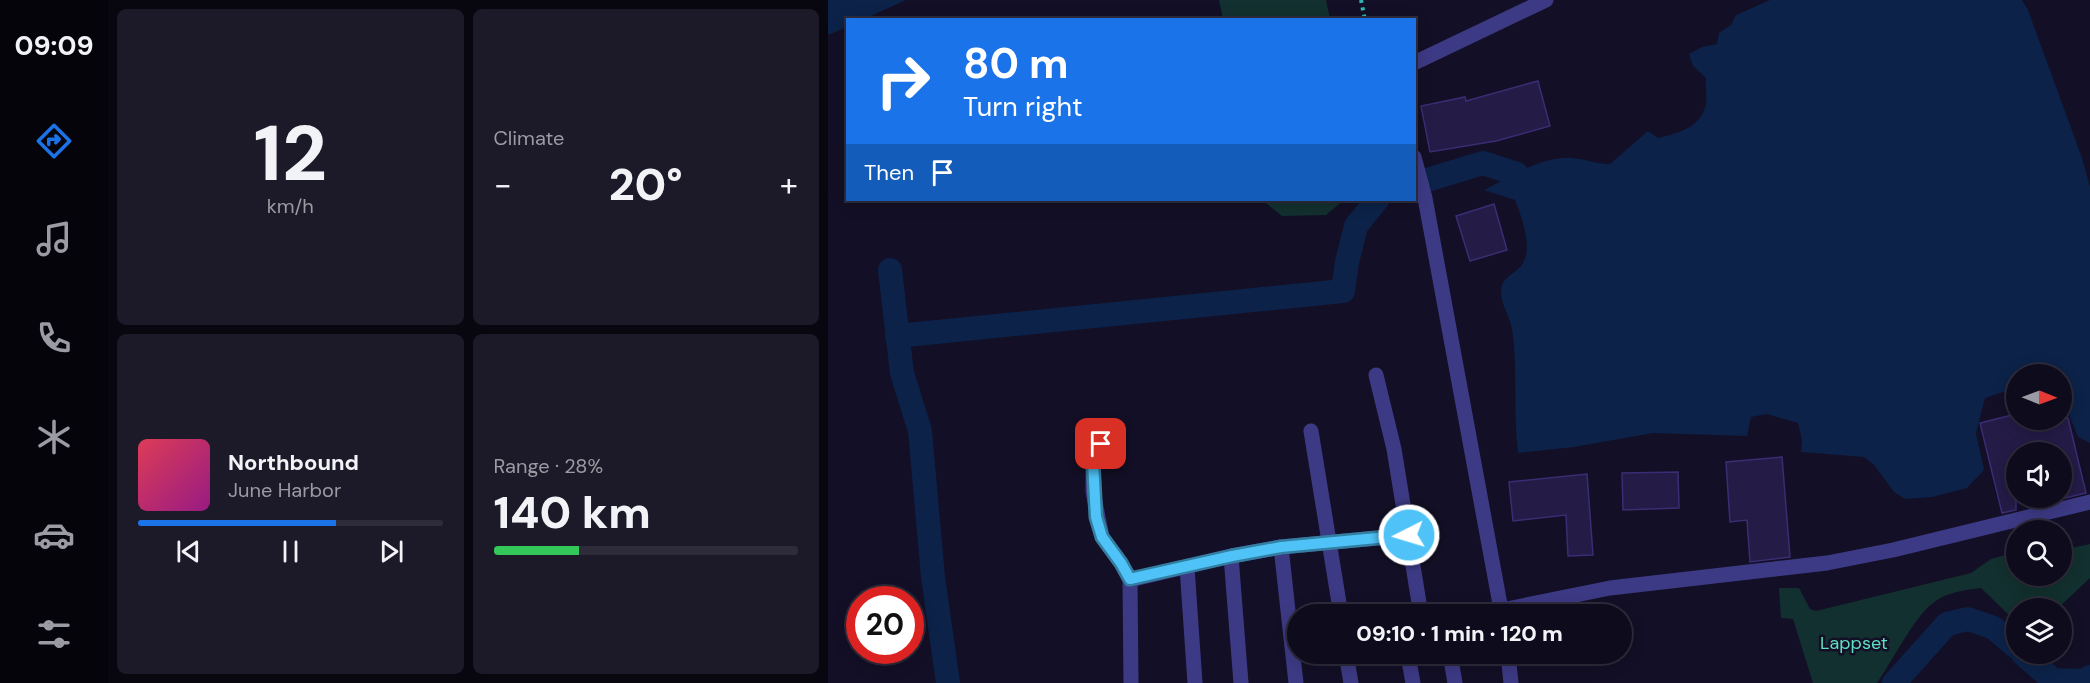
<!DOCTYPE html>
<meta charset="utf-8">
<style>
body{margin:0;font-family:"DM Sans",sans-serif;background:#1c1929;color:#f1f3f6;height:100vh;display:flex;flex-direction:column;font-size:22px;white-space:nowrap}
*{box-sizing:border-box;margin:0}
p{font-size:20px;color:#9b9ba3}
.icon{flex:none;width:33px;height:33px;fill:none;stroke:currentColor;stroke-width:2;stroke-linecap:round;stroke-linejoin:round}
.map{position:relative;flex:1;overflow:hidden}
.panel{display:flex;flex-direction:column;gap:9px;padding:9px;background:#08060f;width:720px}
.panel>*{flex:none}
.top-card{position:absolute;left:18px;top:18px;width:570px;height:183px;border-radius:0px;box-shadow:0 3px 15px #0003,0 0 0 2px #2e2b3b;background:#1a73e8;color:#fff;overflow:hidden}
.needle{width:39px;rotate:91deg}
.fabs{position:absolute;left:1178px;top:364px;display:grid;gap:12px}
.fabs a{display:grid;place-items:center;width:66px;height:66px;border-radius:50%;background:#0e0b1c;box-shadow:0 3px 15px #0003,0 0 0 2px #2e2b3b;font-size:30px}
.speed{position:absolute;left:18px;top:586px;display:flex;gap:12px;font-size:30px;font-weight:700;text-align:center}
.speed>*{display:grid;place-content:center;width:78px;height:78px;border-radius:50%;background:#0e0b1c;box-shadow:0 3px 15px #0003,0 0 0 2px #2e2b3b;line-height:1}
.speed .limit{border:9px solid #d22;background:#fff;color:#111}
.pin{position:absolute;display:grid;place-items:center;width:51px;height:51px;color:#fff;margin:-26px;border-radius:12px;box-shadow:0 3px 9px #0006}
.me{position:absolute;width:66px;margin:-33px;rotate:265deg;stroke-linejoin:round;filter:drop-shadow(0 0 4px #0008)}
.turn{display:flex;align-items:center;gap:21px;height:126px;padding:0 18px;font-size:27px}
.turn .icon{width:78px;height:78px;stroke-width:2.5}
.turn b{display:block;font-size:42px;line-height:51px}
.then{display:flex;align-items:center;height:57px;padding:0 18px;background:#0003;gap:12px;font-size:22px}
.big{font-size:45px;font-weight:800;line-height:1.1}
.panel .widget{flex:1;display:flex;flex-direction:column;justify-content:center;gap:9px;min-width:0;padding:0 21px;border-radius:9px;background:#1c1929}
.panel .dial{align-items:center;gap:0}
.dial b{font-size:78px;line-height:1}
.song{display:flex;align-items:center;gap:18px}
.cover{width:72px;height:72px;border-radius:9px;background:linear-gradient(135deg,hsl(350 70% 55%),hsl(310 70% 35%))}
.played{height:6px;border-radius:3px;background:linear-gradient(90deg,#1a73e8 65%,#2e2b3b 65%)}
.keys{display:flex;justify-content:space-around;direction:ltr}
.heat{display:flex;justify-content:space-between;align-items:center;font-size:33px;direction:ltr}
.charge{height:9px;border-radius:4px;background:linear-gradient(90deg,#34c759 28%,#2e2b3b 0)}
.panel .tiles{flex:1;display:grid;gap:9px;grid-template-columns:repeat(2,1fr)}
.trip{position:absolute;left:459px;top:604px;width:345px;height:60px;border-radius:30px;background:#0e0b1c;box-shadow:0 3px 15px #0003,0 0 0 2px #2e2b3b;font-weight:800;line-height:60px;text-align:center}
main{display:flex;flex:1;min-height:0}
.tabs{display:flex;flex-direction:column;width:108px;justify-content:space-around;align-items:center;background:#06040b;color:#9b9ba3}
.tabs .icon{width:42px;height:42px}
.tabs .on{color:#1a73e8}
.tabs b{font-size:27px;color:#f1f3f6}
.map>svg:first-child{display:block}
</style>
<main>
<nav class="tabs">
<b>09:09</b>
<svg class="icon on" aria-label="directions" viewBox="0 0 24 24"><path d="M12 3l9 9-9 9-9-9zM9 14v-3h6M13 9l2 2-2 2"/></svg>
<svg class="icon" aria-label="music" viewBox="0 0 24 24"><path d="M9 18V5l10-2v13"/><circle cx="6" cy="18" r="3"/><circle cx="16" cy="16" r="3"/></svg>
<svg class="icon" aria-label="phone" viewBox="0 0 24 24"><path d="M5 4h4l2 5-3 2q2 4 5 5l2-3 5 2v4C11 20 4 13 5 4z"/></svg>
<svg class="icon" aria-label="climate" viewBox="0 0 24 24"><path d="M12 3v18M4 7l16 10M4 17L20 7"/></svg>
<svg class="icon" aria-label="car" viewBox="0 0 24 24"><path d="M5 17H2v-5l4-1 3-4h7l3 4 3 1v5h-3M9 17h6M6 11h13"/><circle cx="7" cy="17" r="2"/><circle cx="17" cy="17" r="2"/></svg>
<svg class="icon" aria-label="filters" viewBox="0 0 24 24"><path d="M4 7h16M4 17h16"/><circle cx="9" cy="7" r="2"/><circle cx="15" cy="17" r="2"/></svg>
</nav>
<section class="panel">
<div class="tiles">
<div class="widget dial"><b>12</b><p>km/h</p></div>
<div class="widget"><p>Climate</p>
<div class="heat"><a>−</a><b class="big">20°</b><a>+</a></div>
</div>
<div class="widget">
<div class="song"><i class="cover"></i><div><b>Northbound</b><p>June Harbor</p></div></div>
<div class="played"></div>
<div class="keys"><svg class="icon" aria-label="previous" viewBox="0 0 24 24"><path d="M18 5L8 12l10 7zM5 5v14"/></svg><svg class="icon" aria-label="pause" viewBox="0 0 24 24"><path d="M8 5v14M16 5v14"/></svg><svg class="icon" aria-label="next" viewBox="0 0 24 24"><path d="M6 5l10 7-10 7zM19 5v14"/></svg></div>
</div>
<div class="widget"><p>Range · 28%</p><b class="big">140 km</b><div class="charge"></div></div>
</div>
</section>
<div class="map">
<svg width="1262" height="683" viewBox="0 0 1262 683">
<rect width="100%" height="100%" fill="#130f26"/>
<g fill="#12302f">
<polygon points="391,0 498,0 502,19 395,19"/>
<polygon points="434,200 516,200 498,215 454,216"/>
<path d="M 1262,544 L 1262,578 L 1229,609 L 1188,609 L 1188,622 L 1153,588 C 1136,590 1119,592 1105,603 C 1086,617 1064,662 1049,683 L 985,683 L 965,619 L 953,618 L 951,588 L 971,588 L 982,609 L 988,611 L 1143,573 L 1163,559 L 1182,554 L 1185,546 L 1188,545 L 1188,576 L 1233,576 L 1233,550 Z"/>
</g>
<g fill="#0c2248">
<polygon points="0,0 78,0 36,19 20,20 19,27 0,35"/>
<path d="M 942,0 L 1194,0 L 1200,10 L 1254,158 L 1262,187 L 1262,443 L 1250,437 L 1233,395 L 1233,375 L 1188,375 L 1188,388 L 1157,398 L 1148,433 L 1156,470 L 1139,488 L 1104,497 L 1077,499 L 1066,492 L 1046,465 L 1036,457 L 973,452 L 974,440 L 970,423 L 939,414 L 923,417 L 919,436 L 825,433 L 746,447 L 690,453 C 685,412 690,370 684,329 C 682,317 672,302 673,290 C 674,279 683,275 690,269 C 708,254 694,218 687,200 L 656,190 C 683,177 713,156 744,158 C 757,159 768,164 782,164 L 820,131 L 830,138 C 849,133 870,129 877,108 C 880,100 877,87 878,78 L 865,66 L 861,54 L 874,47 L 889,44 L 891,33 L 903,25 L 908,15 Z"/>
</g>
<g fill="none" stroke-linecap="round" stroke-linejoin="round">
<g stroke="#0c2248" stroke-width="24">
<polyline points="586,184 655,163 689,174"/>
<polyline points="62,270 74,373 92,431 105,577 120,683"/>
<polyline points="69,336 515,291 519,262 528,226 549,200"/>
<polyline points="1195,654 1225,680 1256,681 1262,677"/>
<polyline points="1066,683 1119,624 1140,619 1166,628 1188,647"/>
</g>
</g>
<g fill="#241b47" stroke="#3b2d73" stroke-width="1.5">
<polygon points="710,81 722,126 668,141 602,152 593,106 637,97 638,101"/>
<polygon points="666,204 679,250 642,261 628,216"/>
<polygon points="1188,414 1188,420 1240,418 1258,493 1233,499 1233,453 1188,453 1188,510 1174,513 1152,423"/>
<polygon points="954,457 962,557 922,562 919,520 902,522 898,462"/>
<polygon points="850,472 851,508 795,510 794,473"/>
<polygon points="759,474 765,555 740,556 738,515 685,521 681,482"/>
</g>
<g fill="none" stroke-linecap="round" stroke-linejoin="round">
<polyline stroke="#2fb8b0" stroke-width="4" stroke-dasharray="3 4.5" stroke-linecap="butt" points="533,0 537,20"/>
<g stroke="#3d3a85" stroke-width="15">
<polyline points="586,63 718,0"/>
<polyline points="586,157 597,198 674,615"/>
<polyline points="548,375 566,449 593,615"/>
<polyline points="483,431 513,615"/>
<polyline points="273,444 265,462 265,492 274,537 293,563 302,580 303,683"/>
<polyline points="453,547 468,683"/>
<polyline points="403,556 413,683"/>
<polyline points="359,567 367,683"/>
<polyline points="302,580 403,556 453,547 581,535"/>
<polyline points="674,610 782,588 999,563 1065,550 1262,502"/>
<polyline points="518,654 523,683"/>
<polyline points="583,654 581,661 585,683"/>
<polyline points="622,654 627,683"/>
<polyline points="680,654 683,683"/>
</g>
</g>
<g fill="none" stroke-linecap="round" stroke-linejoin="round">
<g stroke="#337fa1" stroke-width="15">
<polyline id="route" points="273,444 265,462 268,517 274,537 293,563 302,579 404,556 453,547 581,535"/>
</g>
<use href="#route" stroke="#4fc3f7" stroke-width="10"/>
</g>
<g text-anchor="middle" stroke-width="5" stroke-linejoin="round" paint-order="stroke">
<g font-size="18" fill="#5fe0c0" stroke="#130f26">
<text x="1026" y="649">Lappset</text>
</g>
</g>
</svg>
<div class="fabs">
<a><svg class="needle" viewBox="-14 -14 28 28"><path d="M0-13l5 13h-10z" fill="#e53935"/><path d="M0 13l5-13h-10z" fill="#9b9ba3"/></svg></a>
<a><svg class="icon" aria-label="sound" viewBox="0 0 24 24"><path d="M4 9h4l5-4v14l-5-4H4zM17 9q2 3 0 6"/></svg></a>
<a><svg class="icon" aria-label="search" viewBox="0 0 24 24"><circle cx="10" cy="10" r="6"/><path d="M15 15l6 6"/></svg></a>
<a><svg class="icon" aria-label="layers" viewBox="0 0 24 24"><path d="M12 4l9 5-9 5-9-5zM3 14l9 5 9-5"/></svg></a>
</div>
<div class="speed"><div class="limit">20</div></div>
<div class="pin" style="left:273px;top:444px;background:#d93025"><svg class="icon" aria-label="arrive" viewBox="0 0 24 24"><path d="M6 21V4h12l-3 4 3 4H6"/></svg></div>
<svg class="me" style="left:581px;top:535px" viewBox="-20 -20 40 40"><circle r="17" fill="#4fc3f7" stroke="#fff" stroke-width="3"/><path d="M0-11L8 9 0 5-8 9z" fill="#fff"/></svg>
<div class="trip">09:10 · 1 min · 120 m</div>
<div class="top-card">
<div class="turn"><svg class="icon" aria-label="right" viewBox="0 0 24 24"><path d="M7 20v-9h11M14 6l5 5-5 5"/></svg><div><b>80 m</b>Turn right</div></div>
<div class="then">Then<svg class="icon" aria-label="arrive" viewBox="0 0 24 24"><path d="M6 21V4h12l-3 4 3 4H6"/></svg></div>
</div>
</div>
</main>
